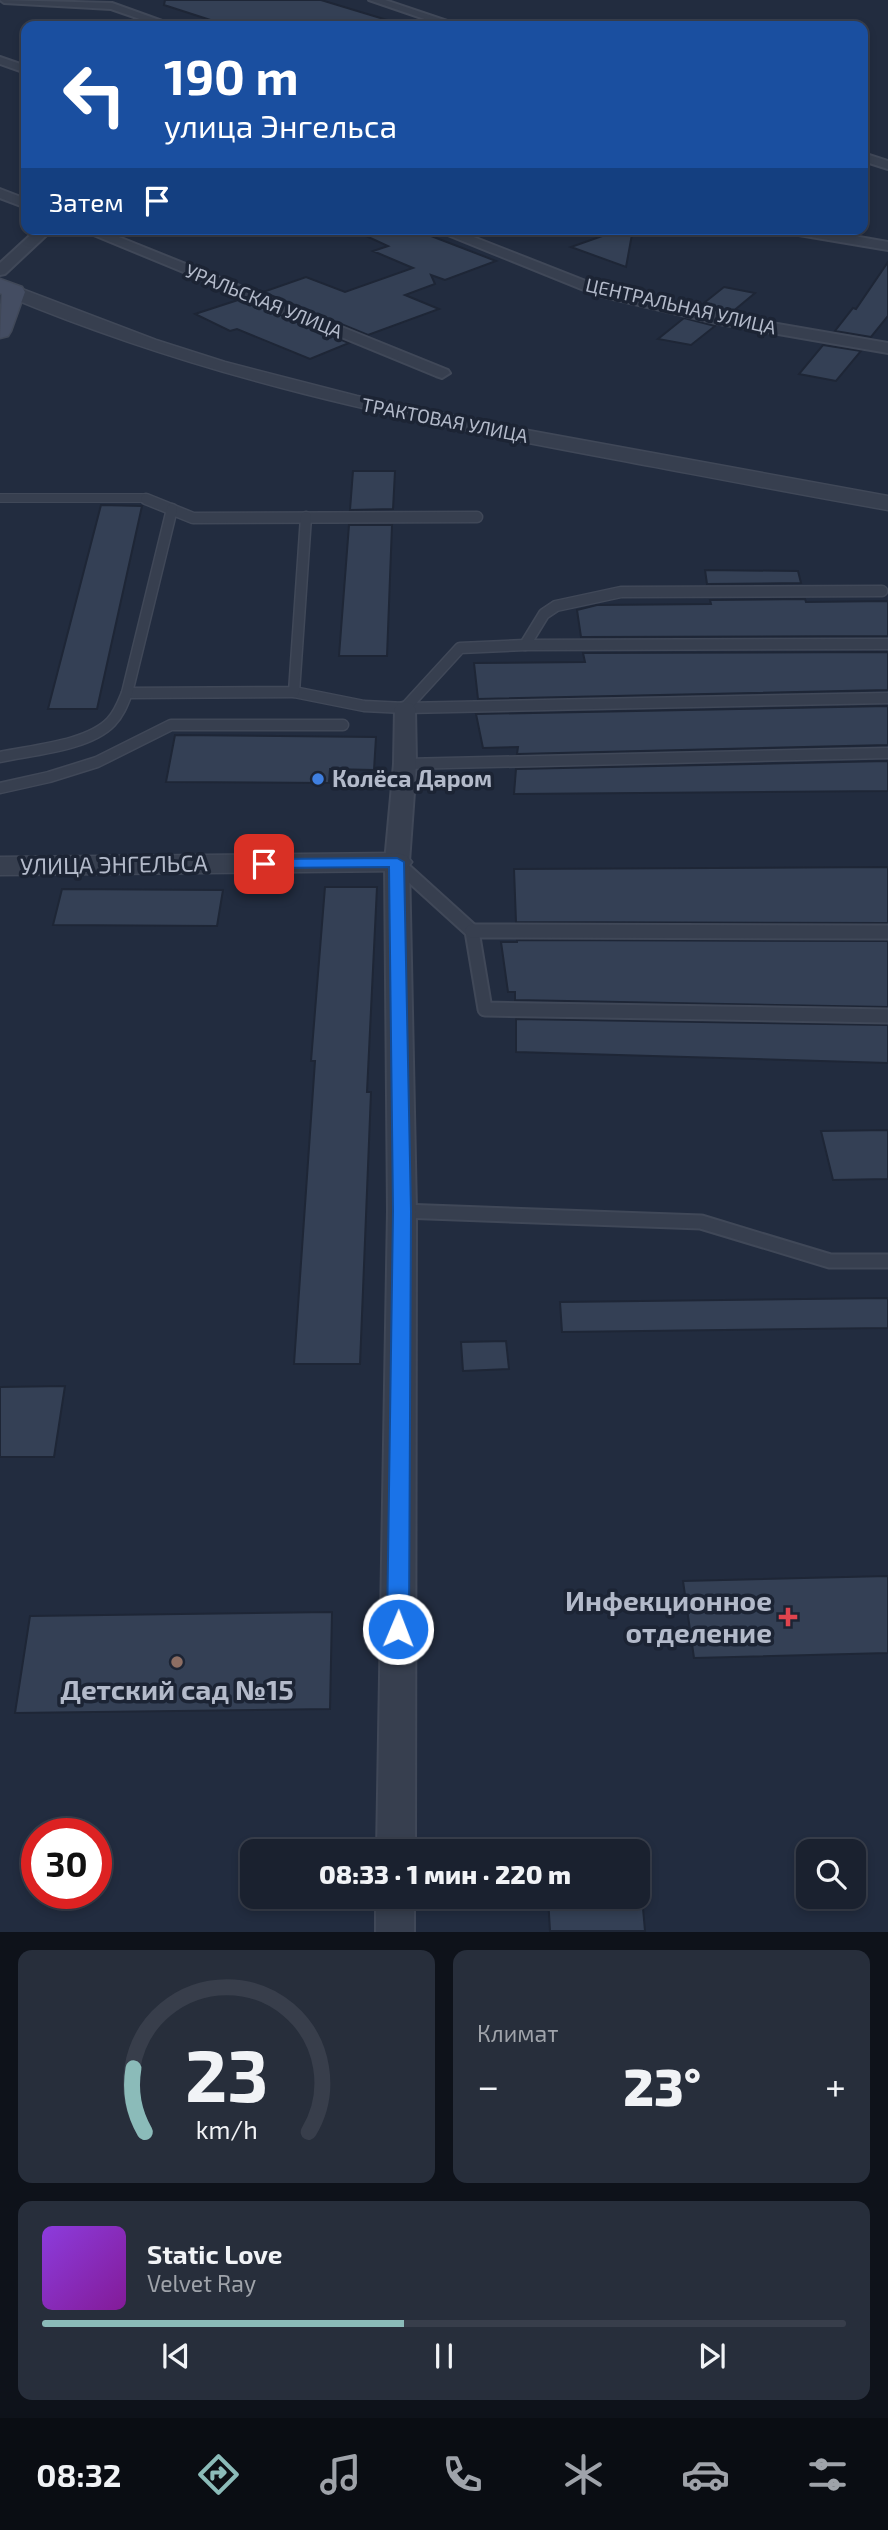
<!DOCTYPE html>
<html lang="ru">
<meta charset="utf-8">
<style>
body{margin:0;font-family:"Exo 2",sans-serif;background:#272e3b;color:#f1f3f6;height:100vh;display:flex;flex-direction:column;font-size:26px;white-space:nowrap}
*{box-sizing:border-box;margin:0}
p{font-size:23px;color:#9fa3aa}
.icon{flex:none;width:38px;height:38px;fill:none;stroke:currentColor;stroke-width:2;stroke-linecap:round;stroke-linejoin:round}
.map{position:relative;height:1932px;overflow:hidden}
.sheet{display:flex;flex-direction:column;gap:18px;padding:18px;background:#0e121a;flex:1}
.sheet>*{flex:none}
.top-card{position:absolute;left:21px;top:21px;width:847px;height:214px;border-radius:14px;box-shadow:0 4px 10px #0003,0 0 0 2px #383e4b;background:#1a4fa0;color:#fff;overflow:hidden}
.tools{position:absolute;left:796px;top:1839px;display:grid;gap:14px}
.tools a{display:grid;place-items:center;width:70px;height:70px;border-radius:14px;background:#1a212f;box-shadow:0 4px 10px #0003,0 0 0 2px #383e4b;font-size:35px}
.speed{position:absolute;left:21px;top:1818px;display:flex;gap:14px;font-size:35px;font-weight:700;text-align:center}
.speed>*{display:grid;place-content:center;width:91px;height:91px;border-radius:50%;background:#1a212f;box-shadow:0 4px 10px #0003,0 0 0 2px #383e4b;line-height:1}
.speed .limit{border:10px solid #d22;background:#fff;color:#111}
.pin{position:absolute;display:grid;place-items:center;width:60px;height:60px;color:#fff;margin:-30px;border-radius:14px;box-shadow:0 4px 10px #0006}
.me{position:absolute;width:77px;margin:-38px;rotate:1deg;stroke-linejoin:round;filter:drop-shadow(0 0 5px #0008)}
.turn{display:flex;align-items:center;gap:24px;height:147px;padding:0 28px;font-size:32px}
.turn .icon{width:91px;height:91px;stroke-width:2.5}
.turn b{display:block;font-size:49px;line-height:60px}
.then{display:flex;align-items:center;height:66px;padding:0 28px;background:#0003;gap:14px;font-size:26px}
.big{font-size:52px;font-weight:800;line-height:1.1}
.sheet .card{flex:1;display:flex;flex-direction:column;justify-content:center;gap:10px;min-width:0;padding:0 24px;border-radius:14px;background:#272e3b}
.sheet .dial{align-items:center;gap:0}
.dial svg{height:182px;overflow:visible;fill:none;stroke:#383e4b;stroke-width:7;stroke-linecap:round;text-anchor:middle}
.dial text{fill:#f1f3f6;stroke:none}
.song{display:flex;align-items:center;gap:21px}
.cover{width:84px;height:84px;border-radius:10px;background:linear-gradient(135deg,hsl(270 70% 55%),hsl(290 70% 35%))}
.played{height:7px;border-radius:4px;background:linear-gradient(90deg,#8bbbb9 45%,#383e4b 45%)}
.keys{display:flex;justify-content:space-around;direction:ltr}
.heat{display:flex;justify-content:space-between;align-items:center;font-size:38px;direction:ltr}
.sheet .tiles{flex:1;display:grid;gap:18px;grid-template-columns:1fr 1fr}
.card:last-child{grid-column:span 2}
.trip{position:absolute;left:240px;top:1839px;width:410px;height:70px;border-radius:14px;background:#1a212f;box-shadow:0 4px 10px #0003,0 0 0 2px #383e4b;font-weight:800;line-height:70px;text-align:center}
.menu{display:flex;height:112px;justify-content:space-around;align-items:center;background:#0a0d13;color:#9fa3aa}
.menu .icon{width:49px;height:49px}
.menu .on{color:#8bbbb9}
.menu b{font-size:32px;color:#f1f3f6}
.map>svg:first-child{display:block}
</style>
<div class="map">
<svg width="888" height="1932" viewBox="0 0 888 1932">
<rect width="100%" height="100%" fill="#222c3f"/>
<g fill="#344055" stroke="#1e2636" stroke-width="2">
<polygon points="165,0 321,0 387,20 386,26 229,26 164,5"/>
<polygon points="351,229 413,229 496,261 445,280 431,275 435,284 405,295 439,309 368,335 263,292 306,277 345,292 413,268 373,251 388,246"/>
<polygon points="622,229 633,229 626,267 571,247"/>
<polygon points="888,262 888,316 871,337 835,331 853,308 856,309"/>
<polygon points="724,287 755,293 731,313 699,307"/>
<polygon points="238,300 244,300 349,343 310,359 237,329 230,331 195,314"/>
<polygon points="684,318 715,326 691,345 658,339"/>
<polygon points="823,345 861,351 836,381 799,374"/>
<polygon points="353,471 395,471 393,509 350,510"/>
<polygon points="101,505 142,506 97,709 48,709"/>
<polygon points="349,525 392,525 387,656 339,656"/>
<polygon points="705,570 798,571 801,583 707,584"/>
<polygon points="805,599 806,602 888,601 888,636 581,637 577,610 597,605 711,604 710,600"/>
<polygon points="888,652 888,690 478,699 474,663 585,662 583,653"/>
<polygon points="888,706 888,745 517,754 518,747 483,748 476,714"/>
<polygon points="175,735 376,737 374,770 330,769 329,783 166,782"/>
<polygon points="888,761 888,791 514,794 516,769"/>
<polygon points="888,867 888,923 516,922 514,869"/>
<polygon points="325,887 377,887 367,1092 371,1092 360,1364 294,1364 315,1061 311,1061"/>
<polygon points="62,889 223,890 217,926 53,925"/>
<polygon points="517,940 888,941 888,1007 515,1000 515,992 508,992 501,942 517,942"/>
<polygon points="516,1019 888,1025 888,1063 516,1052"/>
<polygon points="888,1130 888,1179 833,1180 821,1131"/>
<polygon points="888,1298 888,1328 562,1332 560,1302"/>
<polygon points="506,1341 509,1369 463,1371 461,1342"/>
<polygon points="65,1386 54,1457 0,1457 0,1387"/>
<polygon points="888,1576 888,1653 694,1658 683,1581"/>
<polygon points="332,1612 330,1709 15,1713 30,1616"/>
<polygon points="548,1897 642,1897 645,1931 550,1931"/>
</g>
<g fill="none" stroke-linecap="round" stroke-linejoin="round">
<g stroke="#404858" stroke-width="10">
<polyline id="service-far2" points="0,498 144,498 151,501"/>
</g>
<g stroke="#404858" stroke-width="13">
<g id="service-far1">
<polyline points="146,499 193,518 477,517"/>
<polyline points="525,645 544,614 556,606 621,592 882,591"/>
<polyline points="294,692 364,706 405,708 888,698"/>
<polyline points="127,693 294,692 306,517"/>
<polyline points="405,708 460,648 525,645 888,644"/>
<path d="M 0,757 C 32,750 88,746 111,722 C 119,714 123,703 127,693 L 172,509"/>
<polyline points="405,764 888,753"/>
<polyline points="0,788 49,777 97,762 171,725 343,725"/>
</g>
</g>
<g stroke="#404858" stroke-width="17">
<g id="service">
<polyline points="397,863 472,931 485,1009 888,1016"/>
<polyline points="472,931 888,932"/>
<polyline points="402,1211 701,1222 830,1261 888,1261"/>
</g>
</g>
<g stroke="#404858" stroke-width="4">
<g id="minor">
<polygon points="0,0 112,3 176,26 160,26 111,9 4,3"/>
<polygon points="369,0 385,0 462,26 445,26"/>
<polygon points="0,57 26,66 26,73 0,64"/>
<polygon points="863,153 888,161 888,169 863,161"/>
<polygon points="0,189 26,199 26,208 0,198"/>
<polygon points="37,229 53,229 5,274 0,275 0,263"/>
<polygon points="79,229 99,229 448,370 450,373 442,378 436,376"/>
<polygon points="433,229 453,229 606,289 720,314 888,343 888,353 720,324 596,295"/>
<polygon points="780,229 814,229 888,242 888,250 787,233"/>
<polygon points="405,702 412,704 415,708 416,764 409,862 416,1211 415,1852 377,1852 388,1211 385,862 394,764 395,708 398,704"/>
<rect x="376" y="1897" width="38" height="35"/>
</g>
</g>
<g stroke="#404858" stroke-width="3">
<g id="tertiary">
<path d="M 14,286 L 156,340 L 225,362 L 357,396 L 499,425 L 888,496 L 888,510 C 796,494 704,476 613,459 C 401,420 206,379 7,296 L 4,292 L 7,288 Z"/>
<polygon points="397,853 407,856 412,862 407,868 397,871 0,875 0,857"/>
</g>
</g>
<g stroke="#404858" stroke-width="3">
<polygon id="secondary" points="0,279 22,287 25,292 11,331 8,336 0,338 2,294 0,293"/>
</g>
<use href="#service-far2" stroke="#373f4f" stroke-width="8"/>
<use href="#service-far1" stroke="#373f4f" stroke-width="10"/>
<use href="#service" stroke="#373f4f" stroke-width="13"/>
<use href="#minor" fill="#373f4f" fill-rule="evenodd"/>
<use href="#tertiary" fill="#373f4f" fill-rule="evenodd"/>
<use href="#secondary" fill="#444d62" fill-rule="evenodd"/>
</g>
<polygon fill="#1a73e8" stroke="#114b97" stroke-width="2" points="397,858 404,862 411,1211 409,1629 406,1636 398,1639 390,1636 387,1629 393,1211 389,867 264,868 257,864 264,859"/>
<circle fill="#3f7fe0" stroke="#1c2434" stroke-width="2.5" cx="318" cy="779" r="7"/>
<path fill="#e0444e" stroke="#1c2434" stroke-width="2.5" d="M784.5 1606.5h7v7h7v7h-7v7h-7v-7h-7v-7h7z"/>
<circle fill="#8d6e63" stroke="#1c2434" stroke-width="2.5" cx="177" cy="1662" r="7"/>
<g text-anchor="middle" stroke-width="7" stroke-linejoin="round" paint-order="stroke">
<g font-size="19" fill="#b3baca" stroke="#1c2434">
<text transform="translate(264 301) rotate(22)" y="7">УРАЛЬСКАЯ УЛИЦА</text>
<text transform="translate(681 306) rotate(13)" y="7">ЦЕНТРАЛЬНАЯ УЛИЦА</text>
<text transform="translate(445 420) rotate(11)" y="7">ТРАКТОВАЯ УЛИЦА</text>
</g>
<g font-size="23" font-weight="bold" fill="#b3baca" stroke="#1c2434" text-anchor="start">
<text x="332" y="787">Колёса Даром</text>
</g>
<g font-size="23" fill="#b3baca" stroke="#1c2434">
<text transform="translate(114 865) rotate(-1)" y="8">УЛИЦА ЭНГЕЛЬСА</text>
</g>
<g font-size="28" font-weight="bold" fill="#b3baca" stroke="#1c2434" text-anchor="end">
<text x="772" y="1611">Инфекционное<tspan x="772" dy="32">отделение</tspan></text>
<text x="177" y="1700" text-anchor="middle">Детский сад №15</text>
</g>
</g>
</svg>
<div class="tools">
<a><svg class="icon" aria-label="search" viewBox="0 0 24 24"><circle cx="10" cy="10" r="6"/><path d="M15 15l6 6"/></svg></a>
</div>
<div class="speed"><div class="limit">30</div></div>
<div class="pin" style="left:264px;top:864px;background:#d93025"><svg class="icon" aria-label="arrive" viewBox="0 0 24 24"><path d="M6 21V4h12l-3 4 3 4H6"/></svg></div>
<svg class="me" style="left:398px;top:1629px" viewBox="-20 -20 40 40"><circle r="17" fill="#1a73e8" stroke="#fff" stroke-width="3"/><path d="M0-11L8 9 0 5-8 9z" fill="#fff"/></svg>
<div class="trip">08:33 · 1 мин · 220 m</div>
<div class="top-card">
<div class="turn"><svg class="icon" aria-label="left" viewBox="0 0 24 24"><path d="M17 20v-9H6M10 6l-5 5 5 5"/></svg><div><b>190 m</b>улица Энгельса</div></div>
<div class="then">Затем<svg class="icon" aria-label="arrive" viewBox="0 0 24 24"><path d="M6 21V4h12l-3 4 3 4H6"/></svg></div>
</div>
</div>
<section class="sheet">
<div class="tiles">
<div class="card dial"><svg viewBox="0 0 100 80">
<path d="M14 69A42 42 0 1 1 86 69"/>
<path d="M14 69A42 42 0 0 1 9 41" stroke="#8bbbb9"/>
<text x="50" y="56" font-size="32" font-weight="700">23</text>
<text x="50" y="72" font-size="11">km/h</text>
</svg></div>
<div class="card"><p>Климат</p>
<div class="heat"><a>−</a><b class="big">23°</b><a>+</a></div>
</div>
<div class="card">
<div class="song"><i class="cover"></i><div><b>Static Love</b><p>Velvet Ray</p></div></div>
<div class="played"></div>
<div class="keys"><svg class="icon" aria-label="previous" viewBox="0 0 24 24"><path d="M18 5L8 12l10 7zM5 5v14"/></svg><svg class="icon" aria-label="pause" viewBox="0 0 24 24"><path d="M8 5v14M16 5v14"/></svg><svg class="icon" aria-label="next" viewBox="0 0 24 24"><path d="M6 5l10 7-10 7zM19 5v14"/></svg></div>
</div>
</div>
</section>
<nav class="menu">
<b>08:32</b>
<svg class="icon on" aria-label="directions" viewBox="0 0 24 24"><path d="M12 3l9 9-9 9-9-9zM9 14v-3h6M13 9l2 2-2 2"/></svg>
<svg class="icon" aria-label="music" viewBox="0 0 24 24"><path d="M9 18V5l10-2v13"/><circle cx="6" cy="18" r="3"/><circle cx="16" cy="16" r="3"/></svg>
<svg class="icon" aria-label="phone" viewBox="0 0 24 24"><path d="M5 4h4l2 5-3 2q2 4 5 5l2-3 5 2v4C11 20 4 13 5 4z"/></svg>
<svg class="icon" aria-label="climate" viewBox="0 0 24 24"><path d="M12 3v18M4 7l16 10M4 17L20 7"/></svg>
<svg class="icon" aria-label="car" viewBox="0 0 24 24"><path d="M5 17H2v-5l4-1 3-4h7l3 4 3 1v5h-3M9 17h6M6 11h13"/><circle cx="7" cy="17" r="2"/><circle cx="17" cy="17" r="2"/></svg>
<svg class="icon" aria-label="filters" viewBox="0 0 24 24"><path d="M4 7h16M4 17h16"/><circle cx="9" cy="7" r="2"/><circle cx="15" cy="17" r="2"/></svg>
</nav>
